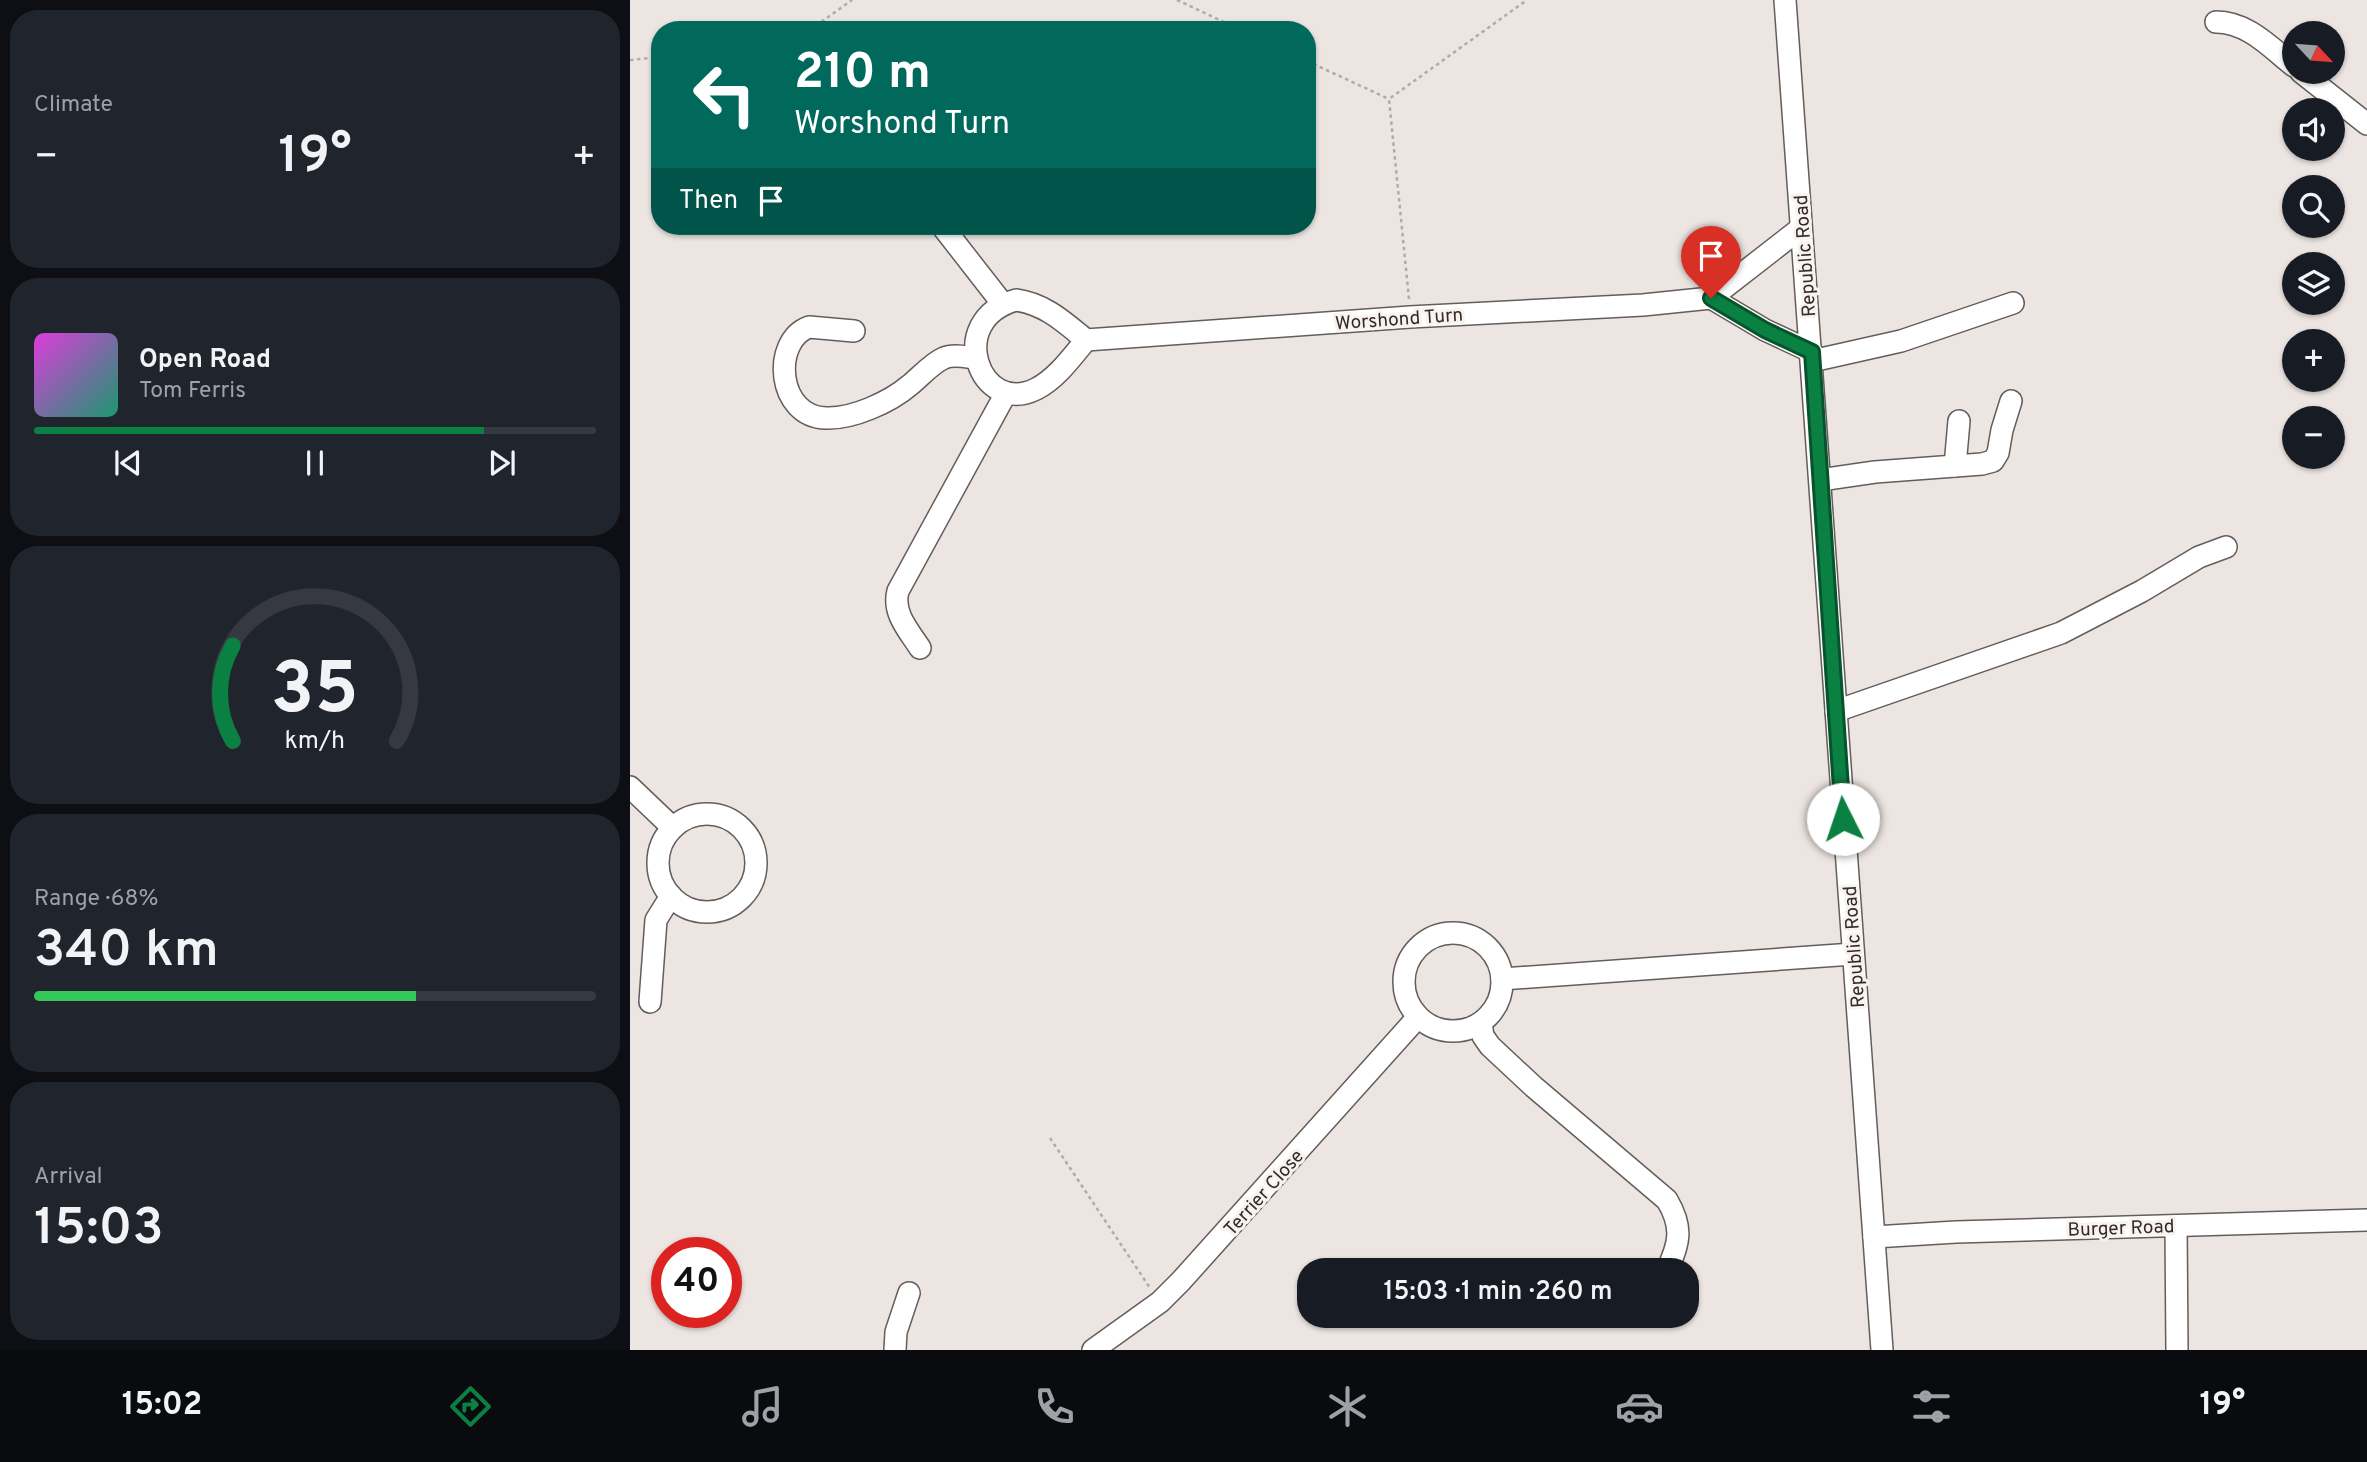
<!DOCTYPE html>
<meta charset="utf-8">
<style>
body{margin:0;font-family:Overpass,sans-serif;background:#20242c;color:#f1f3f6;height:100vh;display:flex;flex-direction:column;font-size:26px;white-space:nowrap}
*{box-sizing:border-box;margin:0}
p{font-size:23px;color:#9ea1a6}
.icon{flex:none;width:38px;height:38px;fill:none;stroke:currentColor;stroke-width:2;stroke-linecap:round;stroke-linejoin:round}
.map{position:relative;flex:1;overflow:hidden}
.drawer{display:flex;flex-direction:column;gap:10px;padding:10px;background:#0d0f14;width:630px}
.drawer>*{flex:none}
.banner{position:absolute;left:21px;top:21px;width:665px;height:214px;border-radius:28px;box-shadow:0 2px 5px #0004;background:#00695c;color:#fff;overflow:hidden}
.needle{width:46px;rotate:116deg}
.buttons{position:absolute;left:1652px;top:21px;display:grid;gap:14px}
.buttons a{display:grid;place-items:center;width:63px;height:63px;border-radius:50%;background:#171b24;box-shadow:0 2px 5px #0004;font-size:35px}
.speed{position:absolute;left:21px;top:1237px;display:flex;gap:14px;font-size:35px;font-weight:700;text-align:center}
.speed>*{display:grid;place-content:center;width:91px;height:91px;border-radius:50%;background:#171b24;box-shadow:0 2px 5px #0004;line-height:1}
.speed .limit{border:10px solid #d22;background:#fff;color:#111}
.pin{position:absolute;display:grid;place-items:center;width:60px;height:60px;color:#fff;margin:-72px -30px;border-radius:50% 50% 50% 0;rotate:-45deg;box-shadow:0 0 7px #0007}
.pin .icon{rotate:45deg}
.me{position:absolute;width:77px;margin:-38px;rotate:356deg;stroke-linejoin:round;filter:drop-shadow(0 0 5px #0008)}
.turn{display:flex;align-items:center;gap:24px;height:147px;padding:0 28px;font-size:32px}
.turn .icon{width:91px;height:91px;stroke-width:2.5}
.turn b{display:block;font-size:49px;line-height:60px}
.then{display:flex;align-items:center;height:66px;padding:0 28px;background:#0003;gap:14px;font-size:26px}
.big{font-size:52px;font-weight:600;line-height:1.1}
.drawer .widget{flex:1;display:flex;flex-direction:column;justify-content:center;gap:10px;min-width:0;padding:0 24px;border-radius:28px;background:#20242c}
.drawer .dial{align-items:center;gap:0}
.dial svg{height:182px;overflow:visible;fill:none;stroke:#363941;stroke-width:7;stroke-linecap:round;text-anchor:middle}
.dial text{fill:#f1f3f6;stroke:none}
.song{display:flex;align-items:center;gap:21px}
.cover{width:84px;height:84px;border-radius:10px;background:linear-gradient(135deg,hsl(300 70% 55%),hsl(160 70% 35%))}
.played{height:7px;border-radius:4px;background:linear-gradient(90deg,#0b8043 80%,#363941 80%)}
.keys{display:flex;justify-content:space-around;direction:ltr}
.heat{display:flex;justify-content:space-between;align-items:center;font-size:38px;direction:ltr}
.charge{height:10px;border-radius:5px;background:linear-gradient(90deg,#34c759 68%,#363941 0)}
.trip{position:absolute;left:667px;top:1258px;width:402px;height:70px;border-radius:28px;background:#171b24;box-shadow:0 2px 5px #0004;font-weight:600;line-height:70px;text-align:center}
.dock{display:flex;height:112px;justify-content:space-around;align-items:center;background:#090b0e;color:#9ea1a6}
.dock .icon{width:49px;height:49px}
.dock .current{color:#0b8043}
.dock b{font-size:32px;color:#f1f3f6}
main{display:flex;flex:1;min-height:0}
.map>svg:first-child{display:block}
</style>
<main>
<section class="drawer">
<div class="widget"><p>Climate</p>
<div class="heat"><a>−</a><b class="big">19°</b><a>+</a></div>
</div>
<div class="widget">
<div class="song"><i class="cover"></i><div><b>Open Road</b><p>Tom Ferris</p></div></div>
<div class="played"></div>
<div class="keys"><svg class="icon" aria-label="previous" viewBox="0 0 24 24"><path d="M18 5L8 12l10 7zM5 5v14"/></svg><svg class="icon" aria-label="pause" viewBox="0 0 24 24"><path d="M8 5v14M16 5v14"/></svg><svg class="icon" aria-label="next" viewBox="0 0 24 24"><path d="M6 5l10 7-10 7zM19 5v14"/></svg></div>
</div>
<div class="widget dial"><svg viewBox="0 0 100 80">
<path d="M14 69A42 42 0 1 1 86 69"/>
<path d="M14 69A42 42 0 0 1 14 27" stroke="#0b8043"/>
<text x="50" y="56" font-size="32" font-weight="700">35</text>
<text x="50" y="72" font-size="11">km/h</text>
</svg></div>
<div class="widget"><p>Range · 68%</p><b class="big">340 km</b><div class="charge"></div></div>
<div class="widget"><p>Arrival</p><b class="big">15:03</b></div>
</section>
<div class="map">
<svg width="1737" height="1350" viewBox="0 0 1737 1350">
<rect width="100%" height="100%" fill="#ece5e1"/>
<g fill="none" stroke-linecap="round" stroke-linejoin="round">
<g stroke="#645d5b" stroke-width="24">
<g id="minor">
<polyline points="1155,0 1252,1350"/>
<path d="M 1586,22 C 1618,22 1641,48 1664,66"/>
<polyline points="1671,72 1737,124"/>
<polyline points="312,226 372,303"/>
<polyline points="1081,298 1135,330 1182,352"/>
<path d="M 386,300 C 415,304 434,322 456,340 C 442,357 426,379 406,389 C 350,417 314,320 386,300 Z"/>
<path d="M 224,331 L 179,327 C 141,341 147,417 196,418 C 223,419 260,402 280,385 C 290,377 302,363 314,358 C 323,354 336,357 346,358"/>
<polyline points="456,340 780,317 1013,305 1081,298 1171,228"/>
<polyline points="1182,361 1271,341 1383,303"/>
<polyline points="1325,466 1329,421"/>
<polyline points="1190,480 1245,472 1352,464 1363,461 1368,453 1372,430 1381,401"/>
<path d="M 290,648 C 279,631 262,613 268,591 L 376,393"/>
<polyline points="1206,711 1431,633 1512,591 1569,557 1596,547"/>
<polyline points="0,787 43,828"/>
<circle cx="77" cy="863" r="49"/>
<circle cx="823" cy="982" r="49"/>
<polyline points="872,979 1223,954"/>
<polyline points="20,1002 26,920 41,896"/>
<path d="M 851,1023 L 853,1036 L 860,1046 L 904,1087 L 1037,1200 C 1053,1227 1050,1243 1037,1270"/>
<polyline points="1546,1226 1547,1350"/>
<polyline points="1244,1237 1326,1232 1737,1220"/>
<polyline points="265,1350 266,1332 279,1293"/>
<polyline points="463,1350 530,1302 551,1281 788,1017"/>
</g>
</g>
<g stroke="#b1aba8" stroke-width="2.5" stroke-dasharray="3.5 3.5" stroke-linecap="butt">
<polyline points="547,0 611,30"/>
<polyline points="180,30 222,0"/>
<polyline points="0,60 30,57"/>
<polyline points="677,61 759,99"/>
<polyline points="779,299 759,99 897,0"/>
<polyline points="420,1138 520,1288"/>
</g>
<use href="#minor" stroke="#fff" stroke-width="21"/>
</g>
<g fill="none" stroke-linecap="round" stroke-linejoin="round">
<g stroke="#07532c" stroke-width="18">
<polyline id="route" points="1081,298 1135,330 1182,352 1213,819"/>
</g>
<use href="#route" stroke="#0b8043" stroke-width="12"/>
</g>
<g text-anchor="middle" stroke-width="6" stroke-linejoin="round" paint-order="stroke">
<g font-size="19" fill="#2f2c2b" stroke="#faf2ef">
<text transform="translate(1174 256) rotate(-94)" y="7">Republic Road</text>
<text transform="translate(769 318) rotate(-4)" y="7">Worshond Turn</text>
<text transform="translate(1223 947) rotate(-94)" y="7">Republic Road</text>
<text transform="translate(633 1192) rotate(-48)" y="7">Terrier Close</text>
<text transform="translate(1491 1227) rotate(-2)" y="7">Burger Road</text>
</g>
</g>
</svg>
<div class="buttons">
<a><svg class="needle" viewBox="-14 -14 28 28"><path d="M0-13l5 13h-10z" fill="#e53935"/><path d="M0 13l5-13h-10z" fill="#9ea1a6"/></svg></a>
<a><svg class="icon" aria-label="sound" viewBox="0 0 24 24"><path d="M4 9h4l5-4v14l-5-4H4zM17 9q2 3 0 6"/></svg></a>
<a><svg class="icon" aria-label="search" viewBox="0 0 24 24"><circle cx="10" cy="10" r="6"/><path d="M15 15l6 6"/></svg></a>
<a><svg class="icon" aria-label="layers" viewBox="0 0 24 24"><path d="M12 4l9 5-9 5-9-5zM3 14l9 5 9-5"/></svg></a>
<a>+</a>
<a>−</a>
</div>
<div class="speed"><div class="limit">40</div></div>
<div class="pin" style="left:1081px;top:298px;background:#d93025"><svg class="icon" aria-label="arrive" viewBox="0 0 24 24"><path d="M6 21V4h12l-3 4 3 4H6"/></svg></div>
<svg class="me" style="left:1213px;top:819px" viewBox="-20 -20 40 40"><circle r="19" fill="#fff"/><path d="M0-13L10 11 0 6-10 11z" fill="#0b8043"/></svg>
<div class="trip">15:03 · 1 min · 260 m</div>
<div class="banner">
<div class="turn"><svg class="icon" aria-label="left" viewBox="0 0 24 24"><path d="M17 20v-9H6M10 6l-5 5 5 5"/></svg><div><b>210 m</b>Worshond Turn</div></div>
<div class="then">Then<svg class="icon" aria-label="arrive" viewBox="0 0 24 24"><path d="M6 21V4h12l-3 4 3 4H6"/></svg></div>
</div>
</div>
</main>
<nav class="dock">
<b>15:02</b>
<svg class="icon current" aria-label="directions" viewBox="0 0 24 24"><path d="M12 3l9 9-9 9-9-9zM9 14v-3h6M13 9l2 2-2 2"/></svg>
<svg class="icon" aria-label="music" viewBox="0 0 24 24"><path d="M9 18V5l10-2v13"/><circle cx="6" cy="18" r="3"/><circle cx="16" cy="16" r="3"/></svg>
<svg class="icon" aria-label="phone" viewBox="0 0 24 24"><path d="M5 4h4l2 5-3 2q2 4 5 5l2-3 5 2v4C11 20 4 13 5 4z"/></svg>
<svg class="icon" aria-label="climate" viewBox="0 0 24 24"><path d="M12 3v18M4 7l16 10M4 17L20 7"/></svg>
<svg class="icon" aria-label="car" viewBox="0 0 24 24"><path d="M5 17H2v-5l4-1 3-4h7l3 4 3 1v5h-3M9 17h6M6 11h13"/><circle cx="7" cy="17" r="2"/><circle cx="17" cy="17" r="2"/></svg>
<svg class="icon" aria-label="filters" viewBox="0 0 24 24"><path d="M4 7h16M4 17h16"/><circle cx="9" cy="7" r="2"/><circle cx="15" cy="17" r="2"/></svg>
<b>19°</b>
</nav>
